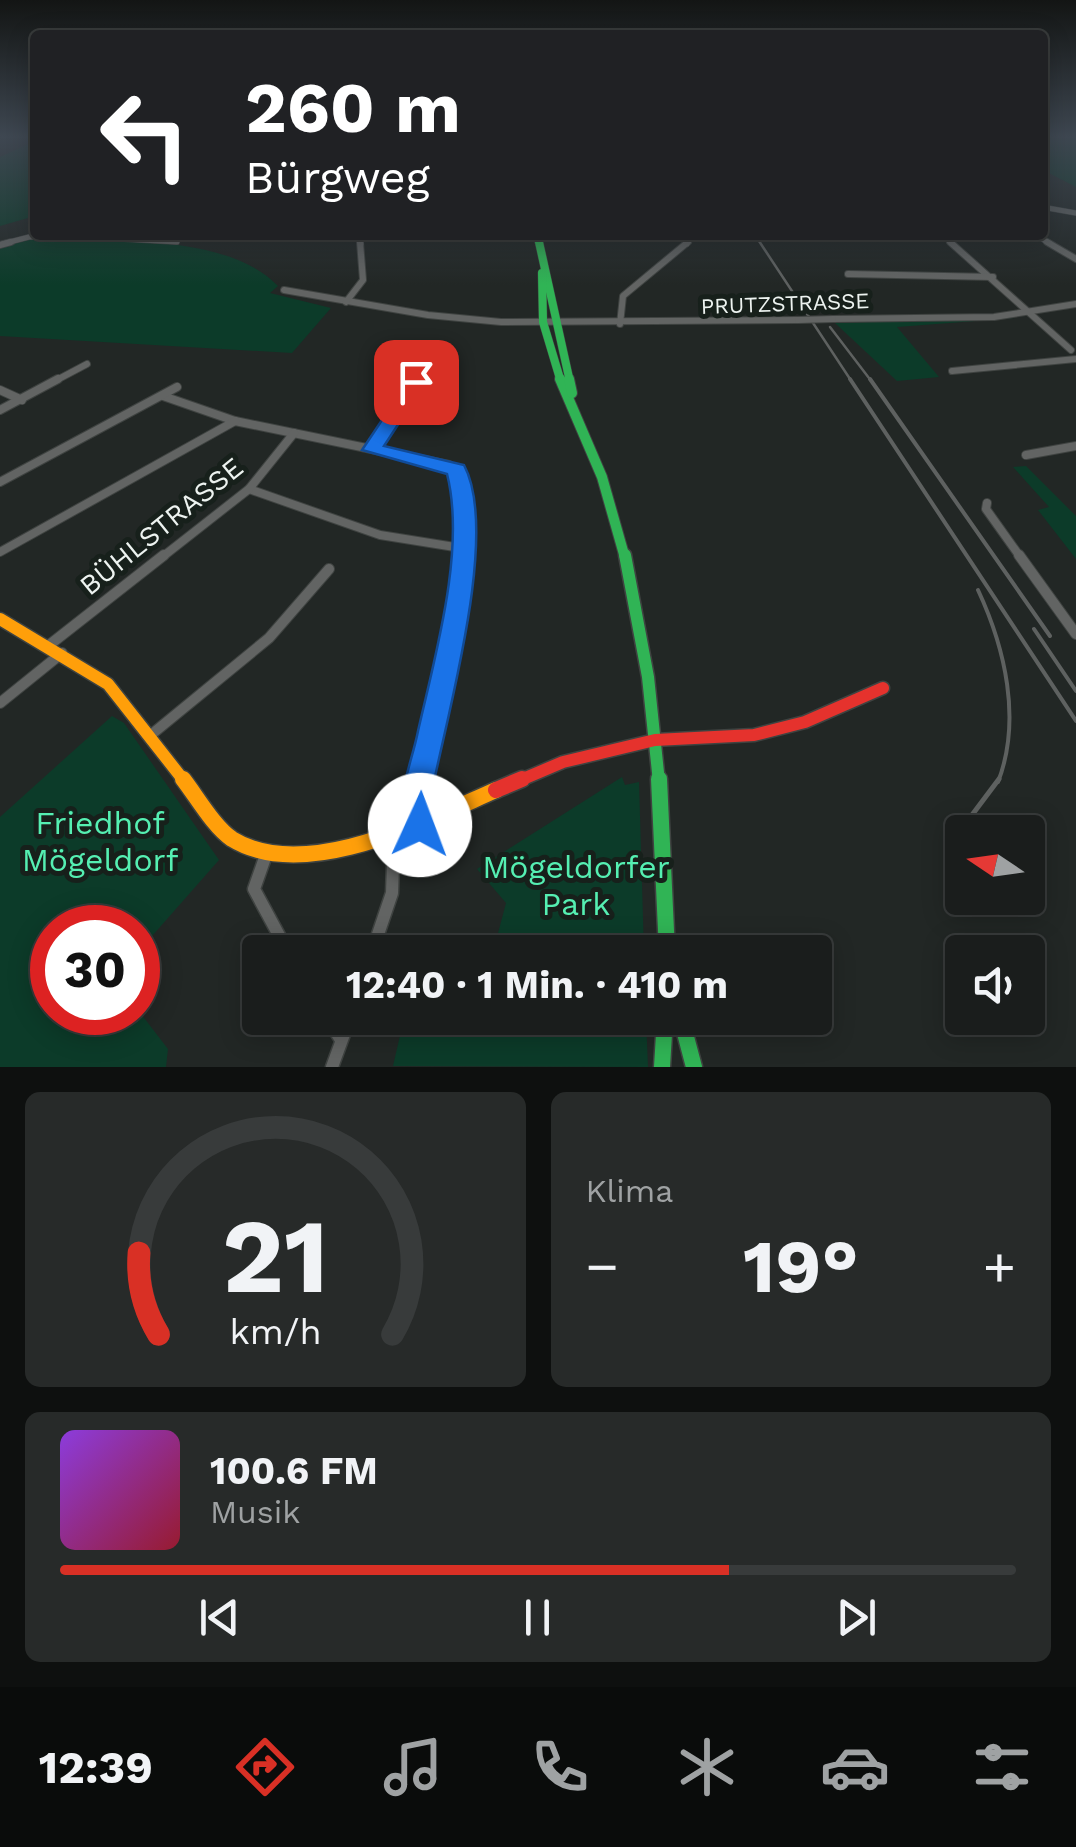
<!DOCTYPE html>
<html lang="de">
<meta charset="utf-8">
<style>
body{margin:0;font-family:"Work Sans",sans-serif;background:#272a29;color:#f1f3f6;height:100vh;display:flex;flex-direction:column;font-size:38px;white-space:nowrap}
*{box-sizing:border-box;margin:0}
p{font-size:32px;color:#9fa2a3}
.icon{flex:none;width:55px;height:55px;fill:none;stroke:currentColor;stroke-width:2;stroke-linecap:round;stroke-linejoin:round}
.map{position:relative;height:1067px;overflow:hidden}
.side{display:flex;flex-direction:column;gap:25px;padding:25px;background:#0e100f;flex:1}
.side>*{flex:none}
.hud{position:absolute;left:30px;top:30px;width:1018px;height:210px;border-radius:10px;box-shadow:0 5px 25px #0003,0 0 0 2px #383b3b;background:#202124;color:#fff;overflow:hidden}
.needle{width:65px;rotate:283deg}
.controls{position:absolute;left:945px;top:815px;display:grid;gap:20px}
.controls a{display:grid;place-items:center;width:100px;height:100px;border-radius:10px;background:#1a1d1c;box-shadow:0 5px 25px #0003,0 0 0 2px #383b3b;font-size:50px}
.speed{position:absolute;left:30px;top:905px;display:flex;gap:20px;font-size:50px;font-weight:700;text-align:center}
.speed>*{display:grid;place-content:center;width:130px;height:130px;border-radius:50%;background:#1a1d1c;box-shadow:0 5px 25px #0003,0 0 0 2px #383b3b;line-height:1}
.speed .limit{border:15px solid #d22;background:#fff;color:#111}
.pin{position:absolute;display:grid;place-items:center;width:85px;height:85px;color:#fff;margin:-42px;border-radius:20px;box-shadow:0 5px 15px #0006}
.me{position:absolute;width:110px;margin:-55px;rotate:2deg;stroke-linejoin:round;filter:drop-shadow(0 0 8px #0008)}
.turn{display:flex;align-items:center;gap:35px;height:210px;padding:0 50px;font-size:45px}
.turn .icon{width:130px;height:130px;stroke-width:2.5}
.turn b{display:block;font-size:70px;line-height:85px}
.big{font-size:75px;font-weight:700;line-height:1.1}
.side .widget{flex:1;display:flex;flex-direction:column;justify-content:center;gap:15px;min-width:0;padding:0 35px;border-radius:15px;background:#272a29}
.side .dial{align-items:center;gap:0}
.dial svg{height:260px;overflow:visible;fill:none;stroke:#383b3b;stroke-width:7;stroke-linecap:round;text-anchor:middle}
.dial text{fill:#f1f3f6;stroke:none}
.song{display:flex;align-items:center;gap:30px}
.cover{width:120px;height:120px;border-radius:15px;background:linear-gradient(135deg,hsl(270 70% 55%),hsl(350 70% 35%))}
.played{height:10px;border-radius:5px;background:linear-gradient(90deg,#d93025 70%,#383b3b 70%)}
.keys{display:flex;justify-content:space-around;direction:ltr}
.heat{display:flex;justify-content:space-between;align-items:center;font-size:55px;direction:ltr}
.side .tiles{flex:1;display:grid;gap:25px;grid-template-columns:1fr 1fr}
.widget:last-child{grid-column:span 2}
.trip{position:absolute;left:242px;top:935px;width:590px;height:100px;border-radius:10px;background:#1a1d1c;box-shadow:0 5px 25px #0003,0 0 0 2px #383b3b;font-weight:700;line-height:100px;text-align:center}
.dock{display:flex;height:160px;justify-content:space-around;align-items:center;background:#0a0c0b;color:#9fa2a3}
.dock .icon{width:70px;height:70px}
.dock .on{color:#d93025}
.dock b{font-size:45px;color:#f1f3f6}
.map>svg:first-child{display:block}
</style>
<div class="map">
<svg width="1076" height="1067" viewBox="0 0 1076 1067">
<rect width="100%" height="100%" fill="#222725"/>
<g fill="#0c3b29">
<polygon points="1042,136 1076,136 1076,187 1043,170"/>
<polygon points="35,141 35,216 0,226 0,157"/>
<path d="M 41,237 C 111,242 227,233 278,286 L 270,293 L 331,308 L 292,353 L 0,336 L 0,247 Z"/>
<polygon points="1015,318 897,327 939,377 897,381 835,323"/>
<polygon points="1026,466 1076,516 1076,559 1038,510 1049,507 1013,467"/>
<polygon points="112,716 124,723 219,860 138,952 138,928 52,928 52,1012 138,1010 168,1049 166,1067 0,1067 0,817"/>
<polygon points="622,777 625,785 639,782 644,952 493,952 506,903 477,869"/>
<polygon points="404,1018 646,1018 648,1067 393,1066"/>
</g>
<g fill="none" stroke-linecap="round" stroke-linejoin="round">
<g stroke="#3f4341" stroke-width="6">
<g id="street-far4">
<polyline points="1042,207 1076,213"/>
<polyline points="360,235 361,244"/>
<polyline points="942,235 953,244"/>
<polyline points="1035,235 1051,244"/>
<polyline points="70,236 177,242"/>
<polyline points="806,237 943,235"/>
<polyline points="2,244 29,237 71,235"/>
<polyline points="687,244 690,236"/>
</g>
</g>
<g stroke="#3f4341" stroke-width="8">
<g id="street-far3">
<polyline points="950,242 1071,350"/>
<polyline points="1047,242 1076,259"/>
<polyline points="0,245 11,242"/>
<polyline points="848,274 993,277"/>
<polyline points="284,290 428,315 501,322 798,320"/>
<polyline points="346,302 363,280 360,242"/>
<polyline points="833,319 994,317 1076,304"/>
<polyline points="620,324 623,296 688,242"/>
<polyline points="952,371 1076,359"/>
<polyline points="53,382 87,364"/>
</g>
</g>
<g stroke="#3f4341" stroke-width="10">
<g id="street-far2">
<polyline points="0,390 22,400"/>
<polyline points="163,396 235,421 449,465 460,474 461,558"/>
<polyline points="0,410 58,379"/>
<polyline points="372,449 419,379"/>
<polyline points="1026,455 1076,446"/>
<polyline points="0,482 177,387"/>
<polyline points="249,489 380,535 461,548"/>
<polyline points="987,503 986,509 1021,558"/>
<polyline points="0,552 235,421"/>
<polyline points="161,558 249,489 294,433"/>
</g>
</g>
<g stroke="#3f4341" stroke-width="12">
<g id="street-far1">
<polyline points="1019,555 1076,634"/>
<polyline points="48,646 164,555"/>
<polyline points="0,703 62,653"/>
<polyline points="152,734 269,638 329,569"/>
<polyline points="419,782 461,590 461,555"/>
</g>
</g>
<g stroke="#3f4341" stroke-width="15">
<g id="street">
<polyline points="419,823 420,779"/>
<polyline points="267,852 254,889 288,952"/>
<polyline points="372,952 392,893 394,836"/>
<polyline points="327,1018 341,1040"/>
<polyline points="332,1067 350,1018"/>
</g>
</g>
<g stroke="#3f4341" stroke-width="8">
<polyline id="fast-far4" points="537,235 539,244"/>
</g>
<g stroke="#3f4341" stroke-width="9">
<g id="fast-far3">
<polyline points="539,242 570,382"/>
<polyline points="542,273 543,322 561,382"/>
</g>
</g>
<g stroke="#3f4341" stroke-width="12">
<g id="fast-far2">
<polyline points="560,379 602,477 625,558"/>
<polyline points="569,379 572,393"/>
</g>
</g>
<g stroke="#3f4341" stroke-width="15">
<polyline id="fast-far1" points="625,555 648,677 659,782"/>
</g>
<g stroke="#3f4341" stroke-width="19">
<g id="fast">
<polyline points="659,779 667,952"/>
<polyline points="681,1018 694,1067"/>
<polyline points="662,1067 665,1018"/>
</g>
</g>
<g stroke="#3f4341" stroke-width="15">
<polyline id="slow-far1" points="0,619 108,684 185,782"/>
</g>
<g stroke="#3f4341" stroke-width="19">
<path id="slow" d="M 183,779 C 197,797 214,827 232,839 C 305,884 427,820 496,790"/>
</g>
<g stroke="#3f4341" stroke-width="15">
<polyline id="jam-far1" points="516,782 563,762 655,740 754,735 805,722 883,688"/>
</g>
<g stroke="#3f4341" stroke-width="19">
<polyline id="jam" points="496,790 522,779"/>
</g>
<use href="#street-far4" stroke="#626463" stroke-width="5"/>
<use href="#street-far3" stroke="#626463" stroke-width="6"/>
<use href="#street-far2" stroke="#626463" stroke-width="8"/>
<use href="#street-far1" stroke="#626463" stroke-width="10"/>
<use href="#street" stroke="#626463" stroke-width="12"/>
<use href="#fast-far4" stroke="#30b455" stroke-width="6"/>
<use href="#fast-far3" stroke="#30b455" stroke-width="8"/>
<use href="#fast-far2" stroke="#30b455" stroke-width="10"/>
<use href="#fast-far1" stroke="#30b455" stroke-width="12"/>
<use href="#fast" stroke="#30b455" stroke-width="16"/>
<use href="#slow-far1" stroke="#ff9f0a" stroke-width="12"/>
<use href="#slow" stroke="#ff9f0a" stroke-width="16"/>
<use href="#jam-far1" stroke="#e5322d" stroke-width="12"/>
<use href="#jam" stroke="#e5322d" stroke-width="16"/>
<g stroke="#5e6160" stroke-width="2.5">
<polyline points="755,235 852,382"/>
<polyline points="830,327 872,382"/>
</g>
<g stroke="#5e6160" stroke-width="4">
<polyline points="850,379 1076,721"/>
<polyline points="870,379 1050,636"/>
<path d="M 978,590 C 1005,648 1022,720 998,782"/>
<polyline points="1034,629 1076,691"/>
</g>
<polyline stroke="#5e6160" stroke-width="5" points="966,823 999,779"/>
<g stroke="#3f4341" stroke-width="8" stroke-linecap="butt">
<polyline id="street-bridge" points="798,320 833,319"/>
</g>
<use href="#street-bridge" stroke="#626463" stroke-width="6"/>
</g>
<linearGradient id="sky" x2="0" y2="1"><stop stop-color="#131514"/><stop offset="0.48" stop-color="#3e4751"/><stop offset="1" stop-color="#3e4751" stop-opacity="0"/></linearGradient>
<rect width="1076" height="285" fill="url(#sky)"/>
<path fill="#1a73e8" stroke="#114b97" stroke-width="2.5" d="M 416,376 L 426,382 L 384,446 L 464,465 C 500,532 447,715 432,791 C 429,807 437,820 431,836 L 420,840 L 408,836 C 393,800 411,767 418,731 C 435,656 466,549 447,474 L 362,450 L 410,378 Z"/>
<g text-anchor="middle" stroke-width="10" stroke-linejoin="round" paint-order="stroke">
<g font-size="22" fill="#edf3f0" stroke="#17201b">
<text transform="translate(785 303) rotate(-2)" y="8">PRUTZSTRASSE</text>
</g>
<g font-size="28" fill="#edf3f0" stroke="#17201b">
<text transform="translate(161 526) rotate(-39)" y="10">BÜHLSTRASSE</text>
</g>
<g font-size="32" fill="#55efb2" stroke="#17201b">
<text x="100" y="834">Friedhof<tspan x="100" dy="37">Mögeldorf</tspan></text>
<text x="576" y="878">Mögeldorfer<tspan x="576" dy="37">Park</tspan></text>
</g>
</g>
</svg>
<div class="controls">
<a><svg class="needle" viewBox="-14 -14 28 28"><path d="M0-13l5 13h-10z" fill="#e53935"/><path d="M0 13l5-13h-10z" fill="#9fa2a3"/></svg></a>
<a><svg class="icon" aria-label="sound" viewBox="0 0 24 24"><path d="M4 9h4l5-4v14l-5-4H4zM17 9q2 3 0 6"/></svg></a>
</div>
<div class="speed"><div class="limit">30</div></div>
<div class="pin" style="left:416px;top:382px;background:#d93025"><svg class="icon" aria-label="arrive" viewBox="0 0 24 24"><path d="M6 21V4h12l-3 4 3 4H6"/></svg></div>
<svg class="me" style="left:420px;top:825px" viewBox="-20 -20 40 40"><circle r="19" fill="#fff"/><path d="M0-13L10 11 0 6-10 11z" fill="#1a73e8"/></svg>
<div class="trip">12:40 · 1 Min. · 410 m</div>
<div class="hud">
<div class="turn"><svg class="icon" aria-label="left" viewBox="0 0 24 24"><path d="M17 20v-9H6M10 6l-5 5 5 5"/></svg><div><b>260 m</b>Bürgweg</div></div>
</div>
</div>
<section class="side">
<div class="tiles">
<div class="widget dial"><svg viewBox="0 0 100 80">
<path d="M14 69A42 42 0 1 1 86 69"/>
<path d="M14 69A42 42 0 0 1 8 44" stroke="#d93025"/>
<text x="50" y="56" font-size="32" font-weight="700">21</text>
<text x="50" y="72" font-size="11">km/h</text>
</svg></div>
<div class="widget"><p>Klima</p>
<div class="heat"><a>−</a><b class="big">19°</b><a>+</a></div>
</div>
<div class="widget">
<div class="song"><i class="cover"></i><div><b>100.6 FM</b><p>Musik</p></div></div>
<div class="played"></div>
<div class="keys"><svg class="icon" aria-label="previous" viewBox="0 0 24 24"><path d="M18 5L8 12l10 7zM5 5v14"/></svg><svg class="icon" aria-label="pause" viewBox="0 0 24 24"><path d="M8 5v14M16 5v14"/></svg><svg class="icon" aria-label="next" viewBox="0 0 24 24"><path d="M6 5l10 7-10 7zM19 5v14"/></svg></div>
</div>
</div>
</section>
<nav class="dock">
<b>12:39</b>
<svg class="icon on" aria-label="directions" viewBox="0 0 24 24"><path d="M12 3l9 9-9 9-9-9zM9 14v-3h6M13 9l2 2-2 2"/></svg>
<svg class="icon" aria-label="music" viewBox="0 0 24 24"><path d="M9 18V5l10-2v13"/><circle cx="6" cy="18" r="3"/><circle cx="16" cy="16" r="3"/></svg>
<svg class="icon" aria-label="phone" viewBox="0 0 24 24"><path d="M5 4h4l2 5-3 2q2 4 5 5l2-3 5 2v4C11 20 4 13 5 4z"/></svg>
<svg class="icon" aria-label="climate" viewBox="0 0 24 24"><path d="M12 3v18M4 7l16 10M4 17L20 7"/></svg>
<svg class="icon" aria-label="car" viewBox="0 0 24 24"><path d="M5 17H2v-5l4-1 3-4h7l3 4 3 1v5h-3M9 17h6M6 11h13"/><circle cx="7" cy="17" r="2"/><circle cx="17" cy="17" r="2"/></svg>
<svg class="icon" aria-label="filters" viewBox="0 0 24 24"><path d="M4 7h16M4 17h16"/><circle cx="9" cy="7" r="2"/><circle cx="15" cy="17" r="2"/></svg>
</nav>
